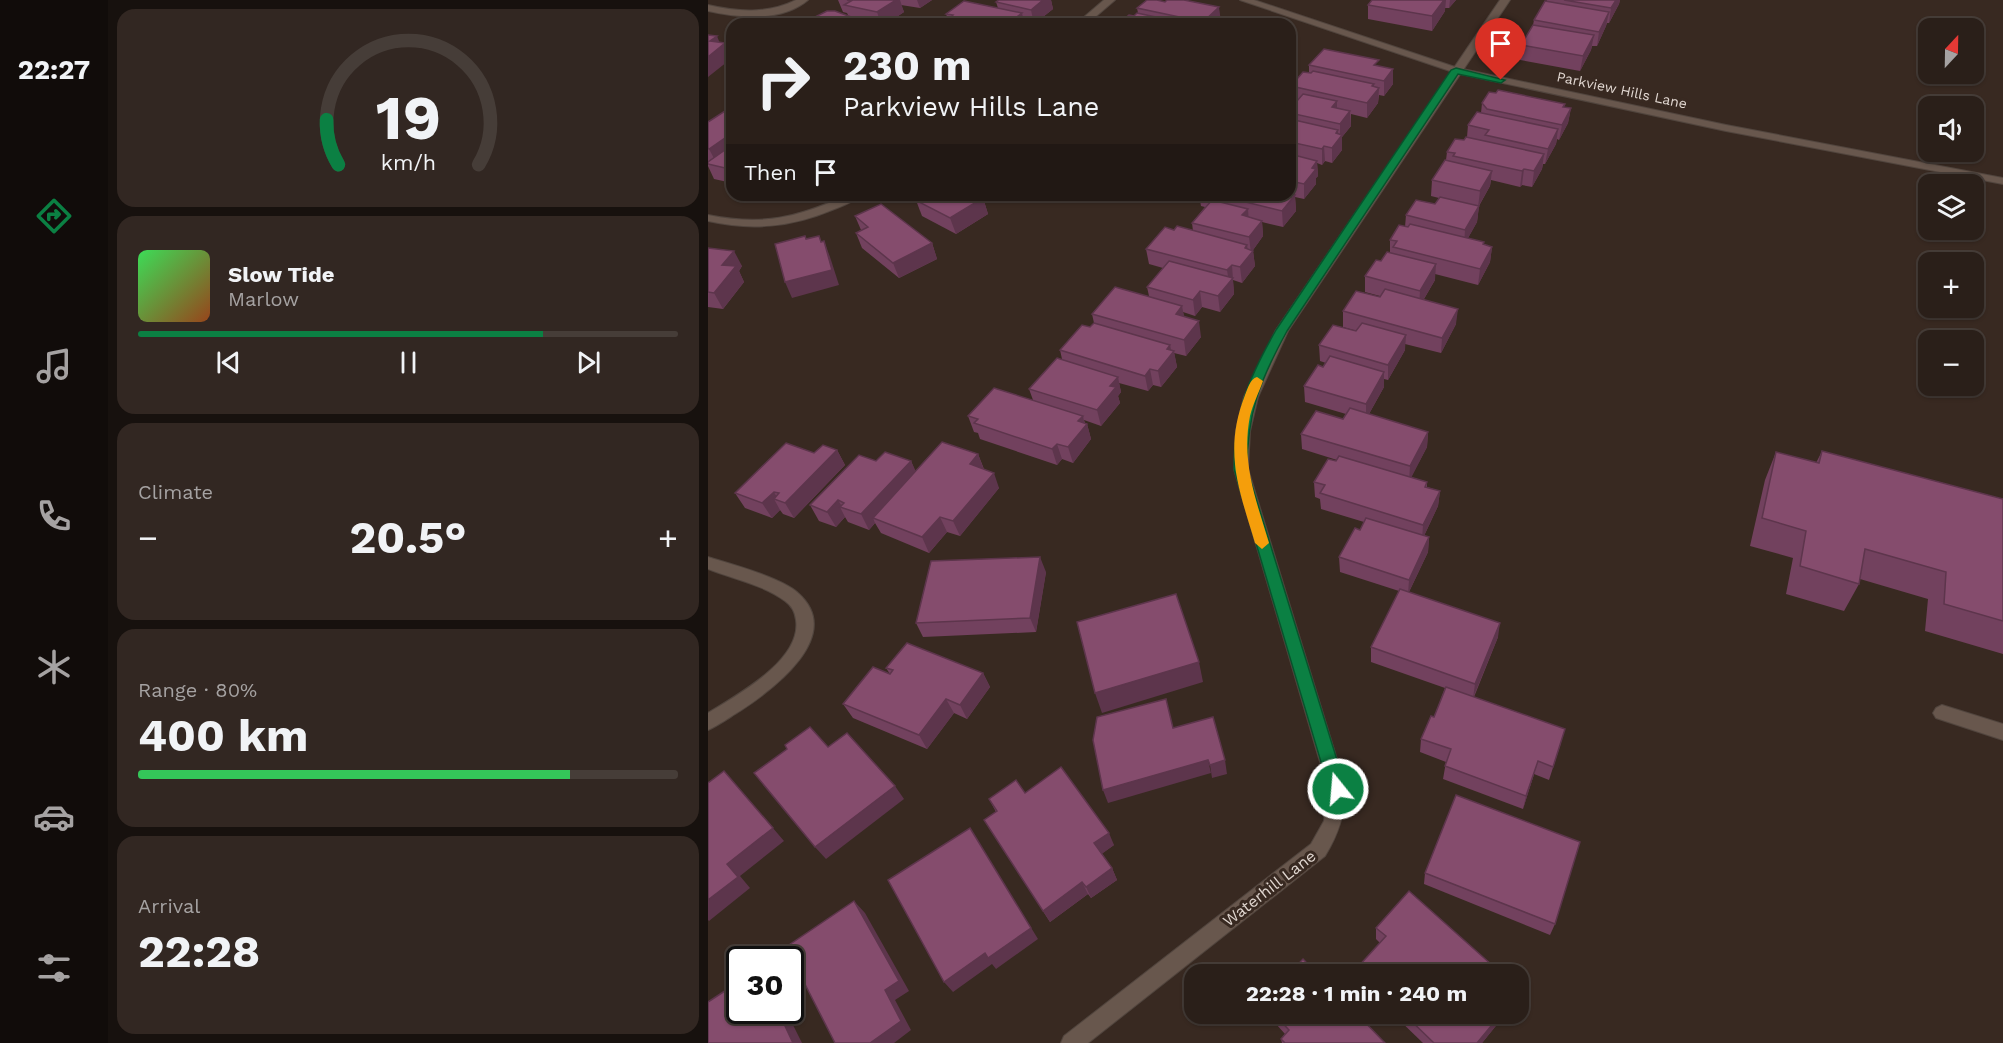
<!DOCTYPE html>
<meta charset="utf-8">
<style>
body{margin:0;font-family:"Work Sans",sans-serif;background:#322722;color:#f1f3f6;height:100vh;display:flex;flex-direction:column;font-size:22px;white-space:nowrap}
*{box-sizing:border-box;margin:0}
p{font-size:20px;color:#a5a2a2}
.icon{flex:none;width:33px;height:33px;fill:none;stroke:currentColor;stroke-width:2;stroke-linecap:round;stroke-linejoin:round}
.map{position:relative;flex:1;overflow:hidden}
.details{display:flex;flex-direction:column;gap:9px;padding:9px;background:#17110e;width:600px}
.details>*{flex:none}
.guide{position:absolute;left:18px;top:18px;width:570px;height:183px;border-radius:18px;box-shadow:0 2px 4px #0004,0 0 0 2px #463d38;background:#2a1f19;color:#f1f3f6;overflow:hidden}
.needle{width:39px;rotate:22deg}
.buttons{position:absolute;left:1210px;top:18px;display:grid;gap:12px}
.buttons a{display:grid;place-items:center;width:66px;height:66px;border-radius:12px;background:#2a1f19;box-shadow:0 2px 4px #0004,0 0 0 2px #463d38;font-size:30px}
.speed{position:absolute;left:18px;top:946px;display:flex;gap:12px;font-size:30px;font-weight:700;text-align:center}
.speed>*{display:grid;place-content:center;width:78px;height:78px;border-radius:50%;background:#2a1f19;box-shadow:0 2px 4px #0004,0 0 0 2px #463d38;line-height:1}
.speed .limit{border:3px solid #111;border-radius:9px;background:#fff;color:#111}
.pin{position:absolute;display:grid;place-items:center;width:51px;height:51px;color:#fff;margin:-62px -26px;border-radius:50% 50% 50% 0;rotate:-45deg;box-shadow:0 0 6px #0007}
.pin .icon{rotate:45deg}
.me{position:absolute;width:66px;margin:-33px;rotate:343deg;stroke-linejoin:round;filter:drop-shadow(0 0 4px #0008)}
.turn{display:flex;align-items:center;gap:21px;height:126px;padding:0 18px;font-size:27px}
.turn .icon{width:78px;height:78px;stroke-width:2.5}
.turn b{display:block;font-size:42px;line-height:51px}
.then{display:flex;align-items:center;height:57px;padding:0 18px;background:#0003;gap:12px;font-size:22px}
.big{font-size:45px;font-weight:700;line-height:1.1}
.details .widget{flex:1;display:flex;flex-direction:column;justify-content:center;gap:9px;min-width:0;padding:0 21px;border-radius:18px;background:#322722}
.details .dial{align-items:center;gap:0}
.dial svg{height:156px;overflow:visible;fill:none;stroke:#463d38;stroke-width:7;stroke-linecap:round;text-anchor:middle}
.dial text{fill:#f1f3f6;stroke:none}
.song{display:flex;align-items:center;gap:18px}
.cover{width:72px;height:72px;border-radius:9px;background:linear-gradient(135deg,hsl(130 70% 55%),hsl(20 70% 35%))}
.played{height:6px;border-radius:3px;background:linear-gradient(90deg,#0b8043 75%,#463d38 75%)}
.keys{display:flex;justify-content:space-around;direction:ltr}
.heat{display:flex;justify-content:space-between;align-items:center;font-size:33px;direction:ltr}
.charge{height:9px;border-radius:4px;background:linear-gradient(90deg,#34c759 80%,#463d38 0)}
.trip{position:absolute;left:476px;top:964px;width:345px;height:60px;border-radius:18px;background:#2a1f19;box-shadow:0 2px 4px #0004,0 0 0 2px #463d38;font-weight:700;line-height:60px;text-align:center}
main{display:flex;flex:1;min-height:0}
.menu{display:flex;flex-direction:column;width:108px;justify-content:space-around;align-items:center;background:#110c0a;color:#a5a2a2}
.menu .icon{width:42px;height:42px}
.menu .on{color:#0b8043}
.menu b{font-size:27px;color:#f1f3f6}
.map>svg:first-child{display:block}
</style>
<main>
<nav class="menu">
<b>22:27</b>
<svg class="icon on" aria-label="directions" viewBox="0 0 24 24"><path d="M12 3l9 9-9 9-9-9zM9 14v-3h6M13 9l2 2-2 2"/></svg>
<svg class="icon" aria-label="music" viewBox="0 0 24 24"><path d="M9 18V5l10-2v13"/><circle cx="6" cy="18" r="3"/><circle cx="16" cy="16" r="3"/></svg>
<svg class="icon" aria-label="phone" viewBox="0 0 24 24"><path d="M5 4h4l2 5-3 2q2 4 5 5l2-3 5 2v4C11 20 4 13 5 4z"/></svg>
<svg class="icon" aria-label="climate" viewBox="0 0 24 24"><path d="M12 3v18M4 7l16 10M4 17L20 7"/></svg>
<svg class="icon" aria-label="car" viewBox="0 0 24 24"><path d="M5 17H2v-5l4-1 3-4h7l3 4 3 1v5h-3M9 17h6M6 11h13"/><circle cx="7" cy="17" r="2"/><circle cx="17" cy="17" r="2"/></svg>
<svg class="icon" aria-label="filters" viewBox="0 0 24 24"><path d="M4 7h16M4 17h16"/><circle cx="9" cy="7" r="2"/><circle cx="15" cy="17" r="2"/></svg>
</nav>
<section class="details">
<div class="widget dial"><svg viewBox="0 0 100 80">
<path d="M14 69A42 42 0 1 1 86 69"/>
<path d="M14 69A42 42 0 0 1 8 46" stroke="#0b8043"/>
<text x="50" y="56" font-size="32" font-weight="700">19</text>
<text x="50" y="72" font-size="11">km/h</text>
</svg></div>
<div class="widget">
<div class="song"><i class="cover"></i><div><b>Slow Tide</b><p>Marlow</p></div></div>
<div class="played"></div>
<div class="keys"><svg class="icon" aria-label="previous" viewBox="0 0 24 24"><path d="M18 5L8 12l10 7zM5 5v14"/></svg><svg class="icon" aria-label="pause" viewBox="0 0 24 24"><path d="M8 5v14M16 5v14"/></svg><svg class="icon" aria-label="next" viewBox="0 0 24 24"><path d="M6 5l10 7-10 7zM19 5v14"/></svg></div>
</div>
<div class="widget"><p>Climate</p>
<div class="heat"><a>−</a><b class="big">20.5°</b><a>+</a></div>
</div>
<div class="widget"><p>Range · 80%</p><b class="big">400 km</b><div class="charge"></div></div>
<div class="widget"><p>Arrival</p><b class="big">22:28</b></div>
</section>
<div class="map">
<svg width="1295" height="1043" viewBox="0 0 1295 1043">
<rect width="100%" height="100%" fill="#382921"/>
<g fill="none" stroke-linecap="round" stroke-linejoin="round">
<g stroke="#51453e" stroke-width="2">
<polygon id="service" points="1234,705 1295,724 1295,740 1228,718 1225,713 1228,708"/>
</g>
<g stroke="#51453e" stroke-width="2">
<g id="minor">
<path d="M 88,0 L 100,0 C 74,22 31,18 0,11 L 0,5 C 30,12 60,14 88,0 Z"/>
<polygon points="396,0 407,0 379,24 368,24"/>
<path d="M 792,0 L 802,0 L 580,331 L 550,397 L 542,431 L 540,469 L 638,789 C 637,814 630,835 617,856 L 380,1043 L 353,1043 L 356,1036 L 603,844 L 616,821 L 620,789 L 526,469 L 528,431 L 536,397 L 568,330 Z"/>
<path d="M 139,195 L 154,195 C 146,202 134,206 124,210 C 83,227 44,231 0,221 L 0,215 C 54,226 89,218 139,195 Z"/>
<path d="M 0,557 C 23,564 74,578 90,593 C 138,636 64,690 32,711 C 22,717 11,725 0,730 L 0,713 C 29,695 94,660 88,620 C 87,612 84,606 77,601 C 56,585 25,579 0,569 Z"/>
</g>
</g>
<g stroke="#51453e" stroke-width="2">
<polygon id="tertiary" points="532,0 546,0 750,68 1018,125 1295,178 1295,184 1018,131 748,73"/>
</g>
<use href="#service" fill="#68574d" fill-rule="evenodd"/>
<use href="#minor" fill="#68574d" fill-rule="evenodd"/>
<use href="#tertiary" fill="#68574d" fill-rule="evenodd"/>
</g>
<g fill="#72415e">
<polygon points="130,0 224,0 212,8 193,5 196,12 178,24 101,24 102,23 101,20 140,15 139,13 135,12"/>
<polygon points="291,0 343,0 345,9 326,24 318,22 318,24 223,24 241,22 238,14 290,8 288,2"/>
<polygon points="664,0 748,0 741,8 737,8 737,11 724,31 660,19 660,5"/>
<polygon points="839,0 912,0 911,4 901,23 899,23 898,26 889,46 884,46 883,50 872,71 812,60 813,45 825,25 826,20"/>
<polygon points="429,8 513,22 510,24 410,24 430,13"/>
<polygon points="601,65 671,66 685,69 685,84 676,96 671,95 670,103 659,118 643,114 643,126 634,137 634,150 624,163 617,161 614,165 609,163 610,176 608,178 608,184 596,199 587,197 588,211 575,227 554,222 555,236 545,250 545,251 547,266 534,283 525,280 525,281 526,294 512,312 494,307 487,316 475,312 476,317 493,337 478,356 466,353 469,367 453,387 445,385 440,391 411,383 413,392 410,396 412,403 393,426 376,420 377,423 379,424 383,439 365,463 354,459 349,465 272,439 270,433 266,432 260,416 325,400 321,389 354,359 352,350 382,327 386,323 384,314 441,296 439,287 455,268 441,264 438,249 466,230 485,231 484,223 497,207 493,206 491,195 582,195 582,109 588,102 583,101 583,86 601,73"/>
<polygon points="788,93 857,104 856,107 863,108 860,123 851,140 849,139 848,144 837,164 835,164 834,169 824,187 814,185 812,187 783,180 782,186 771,206 769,222 760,238 776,245 784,247 782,262 770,285 727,274 727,280 716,299 748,324 733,353 697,344 697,350 680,380 676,379 676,387 661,414 720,432 719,447 703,477 719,482 719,487 732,491 730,506 716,536 721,537 720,552 701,592 790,637 766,697 853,743 841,780 826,774 815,809 735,779 738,762 712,752 713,739 726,717 737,688 663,662 663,647 691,591 632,572 631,557 652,530 656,522 613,509 612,499 607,497 606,482 629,460 594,449 593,434 635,419 638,414 597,402 596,386 615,367 618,363 612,361 611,345 648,331 649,331 635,327 635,311 672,297 672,296 657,292 657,276 682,253 682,240 697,227 698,215 727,204 731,198 723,196 724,180 738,160 739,152 756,140 759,137 760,125 773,113 774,103"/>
<polygon points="24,110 24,183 6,179 0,166 0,122"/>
<polygon points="206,195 269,195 275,198 280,214 248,234 214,216"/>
<polygon points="292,195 329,195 320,202 311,200 309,201"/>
<polygon points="147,216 224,243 229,259 191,278 154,248 148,233 153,230"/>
<polygon points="0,248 34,266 31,271 36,282 15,309 0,307"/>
<polygon points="129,450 137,465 86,518 75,514 72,510 64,518 37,508 27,493 106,453"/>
<polygon points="1114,451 1295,499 1295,654 1217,631 1220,599 1152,579 1151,584 1136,611 1078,594 1085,558 1042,546 1057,480 1068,452 1108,463"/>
<polygon points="270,454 276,469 291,488 252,536 239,532 221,553 173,533 167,523 161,530 140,522 137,517 128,527 111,521 102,505 168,461 203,461 207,471"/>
<polygon points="338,572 328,632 215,637 208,623"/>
<polygon points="178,668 275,673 282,687 259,719 246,713 219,749 145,718 135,704 182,674"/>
<polygon points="317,793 406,845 393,854 404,868 409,880 383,898 380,894 342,922 276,820 288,812 281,799"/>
<polygon points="717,873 847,924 842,935 716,884"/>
<polygon points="668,928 794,975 649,975 649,968 672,943 668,939"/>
<polygon points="559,1014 649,1014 677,1043 574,1043 573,1039 577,1034"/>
<polygon points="685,1014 796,1014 795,1017 774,1043 715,1043"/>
</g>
<g fill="#5d354c">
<polygon points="188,0 192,0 196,12 178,24 173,24 169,12"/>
<polygon points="209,0 224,0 212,8"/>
<polygon points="335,0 343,0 345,9 326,24 323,10"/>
<polygon points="736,0 738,0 737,11 724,31 724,16"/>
<polygon points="742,0 748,0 741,8"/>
<polygon points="908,0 912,0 911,4 901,23 903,8"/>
<polygon points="511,7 513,22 510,24 496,24 495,22"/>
<polygon points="901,12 898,26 889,46 891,32"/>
<polygon points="314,13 315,18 316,17 318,24 307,24 310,16"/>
<polygon points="886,35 883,50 872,71 875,56"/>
<polygon points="9,36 13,46 17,43 24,58 0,77 0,57 2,41"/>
<polygon points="685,69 685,84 676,96 676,81"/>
<polygon points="666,84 666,94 671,88 670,103 659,118 659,103 664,86"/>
<polygon points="629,101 629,116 624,107"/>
<polygon points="863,108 860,123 851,140 854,125"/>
<polygon points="642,111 643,126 634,137 634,150 624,163 624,148 628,133 630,130 630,139 632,137 632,124"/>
<polygon points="850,129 848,144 837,164 840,149"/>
<polygon points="24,133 24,153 9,164 1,149"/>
<polygon points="616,146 617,161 614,165 614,149"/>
<polygon points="836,154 834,169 824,187 826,171"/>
<polygon points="609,161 610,176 608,178 608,184 596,199 596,184 604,168"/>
<polygon points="21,165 24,170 24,182 17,168"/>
<polygon points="816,169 814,185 812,187 814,171"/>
<polygon points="784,171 782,186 770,207 772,191"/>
<polygon points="308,195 310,195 311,200 309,201"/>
<polygon points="318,195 329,195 320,202"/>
<polygon points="587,195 588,211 575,227 574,211"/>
<polygon points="275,198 280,214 248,234 242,218"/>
<polygon points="771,206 769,222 756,245 757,230"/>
<polygon points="540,209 541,224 534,215"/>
<polygon points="554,221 555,236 543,253 541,237"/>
<polygon points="116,241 122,257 131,285 84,298 77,282"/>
<polygon points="224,243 229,259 191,278 185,263"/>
<polygon points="539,245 541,257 545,251 547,266 534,283 532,267 537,248"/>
<polygon points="784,247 782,262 770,285 772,269"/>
<polygon points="26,251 34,266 31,271 36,282 15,309 6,293 14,265"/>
<polygon points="728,264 727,280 711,307 712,291"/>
<polygon points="524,265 526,294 512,312 510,296 521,283 519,270"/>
<polygon points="492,291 494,307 487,316 485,300"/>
<polygon points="474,306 477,321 468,314"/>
<polygon points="750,309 748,324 733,353 734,338"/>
<polygon points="491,321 493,337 478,356 476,340"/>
<polygon points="698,335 697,350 680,380 680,365"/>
<polygon points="462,345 464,354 466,351 469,367 453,387 450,371 459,349"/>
<polygon points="442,369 445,385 440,391 437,376"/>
<polygon points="676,372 676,387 658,419 658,404"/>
<polygon points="410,377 413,392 410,396 412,403 393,426 389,410 402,386"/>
<polygon points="375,416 377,426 379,424 383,439 365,463 360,447 370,421"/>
<polygon points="720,432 719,447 701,482 702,466"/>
<polygon points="349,444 354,459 349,465 344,449"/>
<polygon points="129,450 137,465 86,518 77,503"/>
<polygon points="270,454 276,470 262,464"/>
<polygon points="203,461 210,476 165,518 167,523 161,530 153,514"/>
<polygon points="286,473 291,488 252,536 245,521"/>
<polygon points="732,491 730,506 714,540 715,525"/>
<polygon points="66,492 71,501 66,499 72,510 64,518 54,503"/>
<polygon points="130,500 135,508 132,507 137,517 128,527 119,512"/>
<polygon points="232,517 239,532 221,553 214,537"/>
<polygon points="721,537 720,552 700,594 701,580"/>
<polygon points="332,557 338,572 328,632 322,618"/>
<polygon points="792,623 790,637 765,698 767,684"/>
<polygon points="491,662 495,682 394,713 387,693"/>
<polygon points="275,673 282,687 259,719 252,705"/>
<polygon points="238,699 246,713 219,749 211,735"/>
<polygon points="500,760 503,773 400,803 395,790"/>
<polygon points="517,760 519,774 504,778 502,765"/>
<polygon points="830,761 826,774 815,809 818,796"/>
<polygon points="16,771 76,841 32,876 42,888 1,921 0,920 0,900 19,864"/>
<polygon points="187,786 196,799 118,859 107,847"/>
<polygon points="262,828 330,939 288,969 284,964 245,992 236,982"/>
<polygon points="401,833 406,845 391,856 386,843"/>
<polygon points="404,868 409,880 383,898 378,887"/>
<polygon points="374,882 380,894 342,922 335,911"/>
<polygon points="146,901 157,913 201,991 187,1000 203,1030 186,1043 162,1043 177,990"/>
<polygon points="70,1011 78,1011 94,1043 85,1043"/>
<polygon points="793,1014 796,1014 795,1017 774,1043 769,1043"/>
</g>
<g fill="#854c6d" stroke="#5d354c" stroke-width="1.5">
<polygon points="139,0 188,0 169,12 136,5 143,1"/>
<polygon points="291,0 335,0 323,10 288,2"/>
<polygon points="439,0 449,0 457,2 459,0 476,0 511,7 495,22 429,8"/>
<polygon points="664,0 736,0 724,16 660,5"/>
<polygon points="856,0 908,0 903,8"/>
<polygon points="256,1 314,13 310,16 316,17 307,24 276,24 243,17 245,15 238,14"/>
<polygon points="837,1 901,12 891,32 826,20"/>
<polygon points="119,11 127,11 162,24 101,24 105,22 101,20"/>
<polygon points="429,13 481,24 410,24 421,15 426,16"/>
<polygon points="229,20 247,24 223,24"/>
<polygon points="825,25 886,35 875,56 813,45"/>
<polygon points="0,35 9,36 2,41 17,43 0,57"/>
<polygon points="616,49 671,60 666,65 685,69 676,81 601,65"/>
<polygon points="605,71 666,84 664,86 671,88 659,103 583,86 595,72 603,73"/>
<polygon points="790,90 857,104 855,107 863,108 854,125 779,109 774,103 781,92 788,93"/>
<polygon points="595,94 629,101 624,107 642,111 632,124 582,113 582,109"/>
<polygon points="20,109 24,110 24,133 1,149 0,148 0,122"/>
<polygon points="769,112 850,129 840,149 777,135 781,130 760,125"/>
<polygon points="582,119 630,130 628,133 634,135 624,148 616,146 614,149 582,142"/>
<polygon points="758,137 836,154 826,171 816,169 814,171 745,156 747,153 739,152 747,139 756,140"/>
<polygon points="24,145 24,165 21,165 17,168 0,164 0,162"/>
<polygon points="582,154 609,161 604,168 608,169 596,184 582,181"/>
<polygon points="737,160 784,171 772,191 724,180"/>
<polygon points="582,194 587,195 574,211 509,195 582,195"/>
<polygon points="218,195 269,195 275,198 242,218 209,201"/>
<polygon points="732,197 771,206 757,230 698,215 708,200 727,204"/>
<polygon points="504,200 540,209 534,215 554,221 541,237 484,223"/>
<polygon points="173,204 224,243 185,263 148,233 160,227 147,216"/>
<polygon points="702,224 776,242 775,244 784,247 772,269 685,247 689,241 682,240 691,225 700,227"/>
<polygon points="469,226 539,245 537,248 545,251 532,267 524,265 519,270 438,249 457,227 466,230"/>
<polygon points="97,236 98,239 111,236 113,242 116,241 124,270 77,282 67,244"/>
<polygon points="0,248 26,251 14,265 28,266 6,293 0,292"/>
<polygon points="679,252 728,264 712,291 657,276 668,260 673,261"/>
<polygon points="461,261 525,278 510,296 492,291 485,300 439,287"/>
<polygon points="407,287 474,306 468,314 491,321 476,340 384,314"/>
<polygon points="677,289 750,309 734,338 635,311 648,291 672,297"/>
<polygon points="386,323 462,345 459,349 466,351 450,371 442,369 437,376 352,350 374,325 382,327"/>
<polygon points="654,323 698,335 680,365 611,345 625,325 648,331"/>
<polygon points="622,356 676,372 658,404 596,386 610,365 615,367"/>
<polygon points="349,358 410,377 402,386 408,387 389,410 321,389"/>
<polygon points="286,388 375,416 370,421 379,424 360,447 349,444 344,449 266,423 270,419 260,416"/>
<polygon points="642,408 720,432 702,466 593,434 608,411 635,419"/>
<polygon points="234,442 270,454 262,464 286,473 245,521 232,517 214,537 165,518"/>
<polygon points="78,443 106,453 115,445 129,450 77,503 66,499 71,493 66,492 54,503 27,493"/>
<polygon points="1114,451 1295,499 1295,621 1236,604 1238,572 1157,549 1151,584 1092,566 1098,531 1054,518 1068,452 1111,463"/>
<polygon points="177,452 203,461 153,514 132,507 136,503 130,500 119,512 102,505 151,455 168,461"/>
<polygon points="631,456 719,482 717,487 732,491 715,525 612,493 617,485 606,482 620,459 628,461"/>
<polygon points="658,518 721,537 701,580 631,557 647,528 652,530"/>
<polygon points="332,557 322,618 208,623 223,561"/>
<polygon points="692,589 792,623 767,684 663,647"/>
<polygon points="468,594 491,662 387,693 369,622"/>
<polygon points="199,643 275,673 252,705 238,699 211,735 135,704 165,667 182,674 185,670 178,668"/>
<polygon points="738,687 857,729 845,767 830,761 818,796 737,766 743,749 713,739 723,716 726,717"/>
<polygon points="458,699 465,728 505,717 517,760 502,765 500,760 395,790 385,740 389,717"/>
<polygon points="102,727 120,747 139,733 187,786 107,847 46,773 79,749 77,745"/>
<polygon points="353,767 401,833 386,843 404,868 378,887 374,882 335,911 276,820 289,811 281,799 308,780 317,793"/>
<polygon points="16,771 65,828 19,864 30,877 0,900 0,783"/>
<polygon points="748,795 872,842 847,924 717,873"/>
<polygon points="262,828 323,928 280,958 277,953 236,982 180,880"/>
<polygon points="701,891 794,974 793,975 656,975 649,968 678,936 668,928"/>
<polygon points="146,901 191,981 177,990 193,1021 162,1043 127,1043 78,947"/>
<polygon points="595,959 610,975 580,975"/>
<polygon points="32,981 32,1011 70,1011 85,1043 0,1043 0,1002"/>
<polygon points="566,1014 649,1014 677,1043 577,1043 573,1039 581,1030"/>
<polygon points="696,1014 793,1014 769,1043 726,1043"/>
</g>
<path fill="#0b8043" stroke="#07532c" stroke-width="1.5" d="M 748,68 L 797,80 L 793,83 L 750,74 L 579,331 C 552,380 539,413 539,469 L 638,789 L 635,794 L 630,796 L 624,794 L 621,789 L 526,469 C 526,413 540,379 568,330 L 743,70 Z"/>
<path fill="#f59e0b" d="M 549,377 L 555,381 C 551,392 545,404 542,416 C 533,462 548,500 561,543 L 554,549 L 547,543 C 531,489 515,452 537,395 C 540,388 542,379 549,377 Z"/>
<g text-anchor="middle" stroke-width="6" stroke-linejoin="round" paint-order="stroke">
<g font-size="14" fill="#e1d7d1" stroke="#382921">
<text transform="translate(914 90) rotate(12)" y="5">Parkview Hills Lane</text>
</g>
<g font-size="16" fill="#e1d7d1" stroke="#382921">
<text transform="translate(561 888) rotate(-38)" y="6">Waterhill Lane</text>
</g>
</g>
</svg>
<div class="buttons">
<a><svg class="needle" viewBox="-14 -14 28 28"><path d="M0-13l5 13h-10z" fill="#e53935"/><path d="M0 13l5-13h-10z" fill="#a5a2a2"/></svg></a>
<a><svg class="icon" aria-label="sound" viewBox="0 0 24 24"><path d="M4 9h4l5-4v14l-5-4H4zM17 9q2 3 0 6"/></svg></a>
<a><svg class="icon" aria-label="layers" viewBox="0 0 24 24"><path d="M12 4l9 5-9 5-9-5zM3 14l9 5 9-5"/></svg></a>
<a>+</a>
<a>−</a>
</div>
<div class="speed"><div class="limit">30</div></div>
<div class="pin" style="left:793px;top:80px;background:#d93025"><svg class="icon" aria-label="arrive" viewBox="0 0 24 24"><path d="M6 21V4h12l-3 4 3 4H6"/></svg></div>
<svg class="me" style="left:630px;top:789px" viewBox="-20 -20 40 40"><circle r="17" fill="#0b8043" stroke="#fff" stroke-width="3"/><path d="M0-11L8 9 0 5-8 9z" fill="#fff"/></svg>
<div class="trip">22:28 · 1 min · 240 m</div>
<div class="guide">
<div class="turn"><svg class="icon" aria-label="right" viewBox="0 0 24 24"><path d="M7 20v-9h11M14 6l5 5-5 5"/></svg><div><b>230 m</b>Parkview Hills Lane</div></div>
<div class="then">Then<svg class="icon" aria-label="arrive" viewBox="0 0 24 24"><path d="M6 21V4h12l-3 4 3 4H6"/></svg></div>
</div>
</div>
</main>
